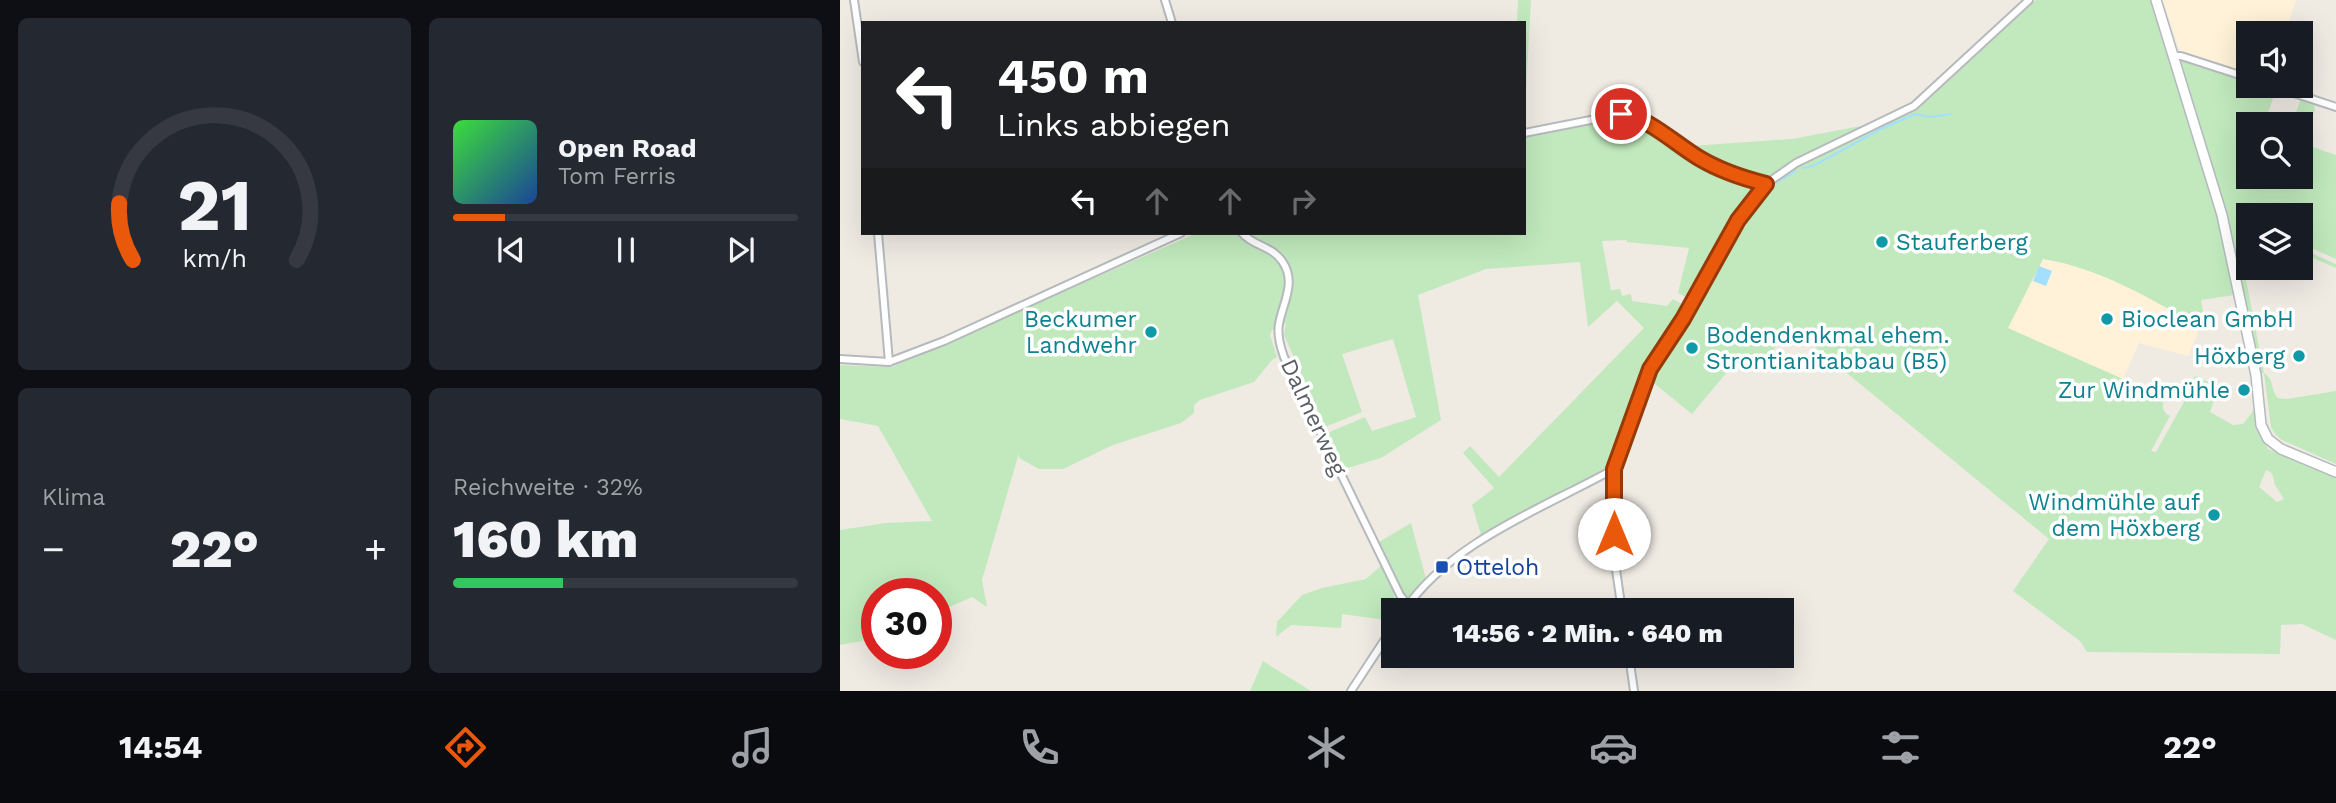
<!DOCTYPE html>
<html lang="de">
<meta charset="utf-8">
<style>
body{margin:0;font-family:"Work Sans",sans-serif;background:#242831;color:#f1f3f6;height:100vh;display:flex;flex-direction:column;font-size:26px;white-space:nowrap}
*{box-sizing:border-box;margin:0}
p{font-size:23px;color:#9ea1a6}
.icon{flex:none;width:38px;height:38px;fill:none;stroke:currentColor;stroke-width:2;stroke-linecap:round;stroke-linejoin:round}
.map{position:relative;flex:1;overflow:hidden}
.side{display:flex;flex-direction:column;gap:18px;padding:18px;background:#0d0f14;width:840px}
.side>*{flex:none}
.hud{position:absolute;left:21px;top:21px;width:665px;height:214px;border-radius:0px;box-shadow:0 7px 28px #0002;background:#202124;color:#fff;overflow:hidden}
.tools{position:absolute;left:1396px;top:21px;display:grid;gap:14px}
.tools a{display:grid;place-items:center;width:77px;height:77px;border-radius:0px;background:#171b24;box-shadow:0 7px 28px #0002;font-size:35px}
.speed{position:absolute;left:21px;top:578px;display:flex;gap:14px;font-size:35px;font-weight:700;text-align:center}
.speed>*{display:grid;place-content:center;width:91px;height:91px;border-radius:50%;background:#171b24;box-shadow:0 7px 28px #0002;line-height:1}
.speed .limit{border:10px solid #d22;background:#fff;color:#111}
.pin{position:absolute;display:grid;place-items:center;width:60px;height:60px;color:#fff;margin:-30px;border:4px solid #fff;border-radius:50%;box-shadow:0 2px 7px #0007}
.me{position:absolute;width:77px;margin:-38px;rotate:0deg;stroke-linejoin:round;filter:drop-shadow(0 0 5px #0008)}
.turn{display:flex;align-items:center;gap:24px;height:147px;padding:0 21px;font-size:32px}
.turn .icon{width:91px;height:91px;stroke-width:2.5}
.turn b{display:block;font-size:49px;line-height:60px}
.lanes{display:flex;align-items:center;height:66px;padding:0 21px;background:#0003;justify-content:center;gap:35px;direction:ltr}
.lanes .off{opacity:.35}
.big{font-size:52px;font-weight:800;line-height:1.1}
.side .card{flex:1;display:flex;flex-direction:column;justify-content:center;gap:10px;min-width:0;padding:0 24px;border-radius:10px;background:#242831}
.side .dial{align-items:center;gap:0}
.dial svg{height:182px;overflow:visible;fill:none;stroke:#363941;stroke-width:7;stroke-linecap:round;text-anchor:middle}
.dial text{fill:#f1f3f6;stroke:none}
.song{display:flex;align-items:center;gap:21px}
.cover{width:84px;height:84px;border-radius:10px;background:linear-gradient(135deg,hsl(120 70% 55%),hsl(220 70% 35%))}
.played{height:7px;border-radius:4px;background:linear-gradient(90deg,#ea580c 15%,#363941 15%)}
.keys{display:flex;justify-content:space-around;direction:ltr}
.heat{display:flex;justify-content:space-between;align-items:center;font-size:38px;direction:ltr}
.charge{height:10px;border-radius:5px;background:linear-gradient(90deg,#34c759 32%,#363941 0)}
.side .tiles{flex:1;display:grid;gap:18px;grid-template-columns:repeat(2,1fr)}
.trip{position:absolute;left:541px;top:598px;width:413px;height:70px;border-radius:0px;background:#171b24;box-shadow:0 7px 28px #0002;font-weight:800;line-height:70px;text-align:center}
.menu{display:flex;height:112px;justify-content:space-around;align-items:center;background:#090b0e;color:#9ea1a6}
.menu .icon{width:49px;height:49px}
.menu .current{color:#ea580c}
.menu b{font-size:32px;color:#f1f3f6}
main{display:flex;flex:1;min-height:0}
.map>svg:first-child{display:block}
</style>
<main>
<section class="side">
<div class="tiles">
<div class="card dial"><svg viewBox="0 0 100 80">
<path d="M14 69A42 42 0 1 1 86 69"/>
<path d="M14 69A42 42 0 0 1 8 44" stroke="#ea580c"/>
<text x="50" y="56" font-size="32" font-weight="700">21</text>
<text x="50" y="72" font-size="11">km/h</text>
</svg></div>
<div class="card">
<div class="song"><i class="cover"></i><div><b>Open Road</b><p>Tom Ferris</p></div></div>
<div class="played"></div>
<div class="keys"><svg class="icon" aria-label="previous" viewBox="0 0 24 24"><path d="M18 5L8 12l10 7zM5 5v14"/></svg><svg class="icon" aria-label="pause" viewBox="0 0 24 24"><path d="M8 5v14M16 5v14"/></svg><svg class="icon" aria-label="next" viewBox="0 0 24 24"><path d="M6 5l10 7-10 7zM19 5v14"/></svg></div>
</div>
<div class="card"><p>Klima</p>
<div class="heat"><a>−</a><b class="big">22°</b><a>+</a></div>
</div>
<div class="card"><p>Reichweite · 32%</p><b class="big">160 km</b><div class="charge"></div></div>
</div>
</section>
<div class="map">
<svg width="1496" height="691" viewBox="0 0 1496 691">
<rect width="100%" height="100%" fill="#efebe3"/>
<g fill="#fff2d8">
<polygon points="1323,0 1456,0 1445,33 1409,33 1409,74 1340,51"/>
<polygon points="1203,259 1223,262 1284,284 1360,327 1348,356 1299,343 1283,379 1167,328"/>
</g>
<g fill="#c1e9bd" fill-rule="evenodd">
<polygon points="678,0 691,0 684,128 684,23 677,23"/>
<path d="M 1196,0 L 1312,0 L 1329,61 L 1345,60 L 1409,81 L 1409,86 L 1423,86 L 1436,90 L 1424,124 L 1409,124 L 1409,177 L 1461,177 L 1461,124 L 1452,124 L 1461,98 L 1474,104 L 1475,109 L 1464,144 L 1496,155 L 1496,259 L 1465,245 L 1462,249 L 1496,264 L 1496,268 L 1461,253 L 1461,215 L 1409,215 L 1409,236 L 1399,243 L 1424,373 C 1435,381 1430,389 1438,398 L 1447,399 L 1496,391 L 1496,464 L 1442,440 L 1436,435 L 1431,427 L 1424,373 L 1419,373 L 1384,213 L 1377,214 L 1395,295 L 1361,300 L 1364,317 L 1360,327 C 1311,299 1260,268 1203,259 L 1168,328 L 1283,379 L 1277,393 L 1279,399 L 1289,402 L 1302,391 L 1325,395 C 1323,404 1320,411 1330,416 L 1311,451 L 1316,452 L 1345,400 L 1343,399 L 1355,376 L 1379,387 L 1370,412 L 1393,425 L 1403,424 L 1414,410 L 1417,426 L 1428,449 L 1496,477 L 1496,640 L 1462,624 L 1441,625 L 1440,654 L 1247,652 L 1240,641 L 1173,591 L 1209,539 L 952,328 L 914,373 L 898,359 L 852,414 L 810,380 L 827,346 L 849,317 L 875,262 L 871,257 L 850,299 L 838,293 L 849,248 L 787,242 L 787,240 L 762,241 L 771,290 L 780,289 L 782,296 L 791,294 L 792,301 L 827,306 L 833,299 L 847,307 L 826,336 L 808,368 L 773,462 L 765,471 L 734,489 L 673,517 L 642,538 L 632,505 L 654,488 L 623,453 L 630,446 L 659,477 L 804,328 L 777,301 L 748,327 L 740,262 L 646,269 L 578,295 L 601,420 L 541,458 L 504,469 L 487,433 L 525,417 L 532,431 L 576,417 L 553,339 L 502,354 L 522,412 L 485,427 L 444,335 L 446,323 L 432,330 L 430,335 L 437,357 L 432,360 L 414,382 L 360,400 L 354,405 L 354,413 L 341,423 L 273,445 L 223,469 L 199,469 L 179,458 L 179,453 L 142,580 L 147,607 L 132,597 L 96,613 L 96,593 L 37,593 L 37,638 L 0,645 L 0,530 L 46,523 L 92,521 L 38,426 L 0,419 L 0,365 L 52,367 L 357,233 L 684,233 L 684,135 L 781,116 L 794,119 L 836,147 L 952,139 L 1047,121 L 1077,110 ZM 1426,470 L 1432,473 L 1435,485 L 1444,499 L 1437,502 L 1419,487 Z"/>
<polygon points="571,523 586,579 569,596 566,596 539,542"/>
<path d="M 541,566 C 555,593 557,593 552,621 L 502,614 L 501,628 L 451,625 L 436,637 L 437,622 L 462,595 L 482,588 L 526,579 Z"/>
<polygon points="423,661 471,691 410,691"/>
</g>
<polygon fill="#a3e0ff" points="1199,266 1212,271 1206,286 1193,281"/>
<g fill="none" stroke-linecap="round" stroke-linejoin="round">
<g stroke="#a3e0ff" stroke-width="2">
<polyline points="963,168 973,166 1041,129 1075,114 1090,117 1111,114"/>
<polyline points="928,187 956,171"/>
<polyline points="857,287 894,219 919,187"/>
<polyline points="775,455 797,390 814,351 846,307"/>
<polyline points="779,568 779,474"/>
</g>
<g stroke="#b6babe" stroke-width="10">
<g id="street">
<polyline points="14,0 23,62"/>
<polyline points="325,0 332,23"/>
<polyline points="1333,56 1341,56 1409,78"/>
<polyline points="1432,86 1496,107"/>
<path d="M 684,133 L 781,114 L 790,115 C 840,140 869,170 926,184"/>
<polyline points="38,233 49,362"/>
<path d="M 402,233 C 413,246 432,246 442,261 C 457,282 443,302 439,324 C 437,335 440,346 444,357 L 560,595 L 568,605"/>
<polyline points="0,359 49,362 104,341 341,233"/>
<path d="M 564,611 C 611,541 704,508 774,469"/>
<polyline points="782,611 774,556 774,469 810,369 843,319 898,220 926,184 956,163 1074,106 1189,0"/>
<polyline points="789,656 794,691"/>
<polyline points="511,691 553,627"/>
</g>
</g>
<g stroke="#b4b9be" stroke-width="12">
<polyline id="secondary" points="1316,0 1382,215 1416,375 1421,425 1428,439 1441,449 1496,472"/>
</g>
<use href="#street" stroke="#fff" stroke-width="6"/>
<use href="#secondary" stroke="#fff" stroke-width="9"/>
</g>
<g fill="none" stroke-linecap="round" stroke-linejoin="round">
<g stroke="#983908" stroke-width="18">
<path id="route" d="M 774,534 L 774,469 L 810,369 L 843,319 L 898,220 L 926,184 C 902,178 879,170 859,158 C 837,145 806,116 781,114"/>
</g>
<use href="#route" stroke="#ea580c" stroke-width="12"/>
</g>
<g fill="#0f9aa8" stroke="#fff" stroke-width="2.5">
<circle cx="1042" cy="242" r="7"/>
<circle cx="1267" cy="319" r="7"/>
<circle cx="311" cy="332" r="7"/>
<circle cx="852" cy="348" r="7"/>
<circle cx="1459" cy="356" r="7"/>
<circle cx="1404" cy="390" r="7"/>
<circle cx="1374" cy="515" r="7"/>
</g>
<rect fill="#1a4fb4" stroke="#fff" stroke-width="2.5" x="595" y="560" width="14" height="14" rx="3.5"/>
<g text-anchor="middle" stroke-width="7" stroke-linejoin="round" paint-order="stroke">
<g font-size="23" fill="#0d838f" stroke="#fff" text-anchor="end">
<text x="1056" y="250" text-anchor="start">Stauferberg</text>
<text x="297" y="327">Beckumer<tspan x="297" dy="26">Landwehr</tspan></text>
<text x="1281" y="327" text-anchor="start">Bioclean GmbH</text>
<text x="866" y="343" text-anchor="start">Bodendenkmal ehem.<tspan x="866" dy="26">Strontianitabbau (B5)</tspan></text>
<text x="1445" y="364">Höxberg</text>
<text x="1390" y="398">Zur Windmühle</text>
<text x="1360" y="510">Windmühle auf<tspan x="1360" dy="26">dem Höxberg</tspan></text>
</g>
<g font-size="23" fill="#5b6065" stroke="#fff">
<text transform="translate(474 417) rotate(65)" y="8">Dalmerweg</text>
</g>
<g font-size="23" fill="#164399" stroke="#fff" text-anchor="start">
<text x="616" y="575">Otteloh</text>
</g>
</g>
</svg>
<div class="tools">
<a><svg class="icon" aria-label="sound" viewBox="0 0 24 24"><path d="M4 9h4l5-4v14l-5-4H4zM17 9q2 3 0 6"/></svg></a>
<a><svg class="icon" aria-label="search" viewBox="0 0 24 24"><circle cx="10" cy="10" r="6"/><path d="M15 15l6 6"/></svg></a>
<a><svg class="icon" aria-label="layers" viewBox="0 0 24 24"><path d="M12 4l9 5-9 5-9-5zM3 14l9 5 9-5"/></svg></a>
</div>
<div class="speed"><div class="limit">30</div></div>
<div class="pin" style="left:781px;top:114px;background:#d93025"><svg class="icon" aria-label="arrive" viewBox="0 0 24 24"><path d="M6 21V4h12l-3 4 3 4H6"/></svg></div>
<svg class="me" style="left:774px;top:534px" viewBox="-20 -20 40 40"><circle r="19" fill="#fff"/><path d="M0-13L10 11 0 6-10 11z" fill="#ea580c"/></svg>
<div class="trip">14:56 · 2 Min. · 640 m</div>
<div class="hud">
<div class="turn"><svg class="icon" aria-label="left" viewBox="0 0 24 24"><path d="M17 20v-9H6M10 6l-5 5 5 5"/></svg><div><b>450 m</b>Links abbiegen</div></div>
<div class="lanes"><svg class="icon" aria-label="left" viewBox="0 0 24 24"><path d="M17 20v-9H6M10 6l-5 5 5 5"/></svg><svg class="icon off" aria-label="ahead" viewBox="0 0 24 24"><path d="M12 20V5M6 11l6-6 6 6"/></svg><svg class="icon off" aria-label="ahead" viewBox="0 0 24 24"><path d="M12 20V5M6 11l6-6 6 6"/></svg><svg class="icon off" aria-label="right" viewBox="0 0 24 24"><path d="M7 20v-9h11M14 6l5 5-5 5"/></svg></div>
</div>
</div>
</main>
<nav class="menu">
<b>14:54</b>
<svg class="icon current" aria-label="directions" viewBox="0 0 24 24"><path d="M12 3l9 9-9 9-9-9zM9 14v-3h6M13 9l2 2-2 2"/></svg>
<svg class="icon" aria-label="music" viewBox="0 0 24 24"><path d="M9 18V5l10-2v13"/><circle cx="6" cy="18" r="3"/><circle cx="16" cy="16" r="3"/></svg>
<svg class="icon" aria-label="phone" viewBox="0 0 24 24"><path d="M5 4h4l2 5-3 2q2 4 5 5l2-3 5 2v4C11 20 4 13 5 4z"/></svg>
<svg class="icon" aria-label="climate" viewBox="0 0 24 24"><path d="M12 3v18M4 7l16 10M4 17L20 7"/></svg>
<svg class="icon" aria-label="car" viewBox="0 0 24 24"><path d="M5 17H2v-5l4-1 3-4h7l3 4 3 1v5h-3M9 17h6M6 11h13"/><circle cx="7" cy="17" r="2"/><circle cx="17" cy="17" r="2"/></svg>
<svg class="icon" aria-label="filters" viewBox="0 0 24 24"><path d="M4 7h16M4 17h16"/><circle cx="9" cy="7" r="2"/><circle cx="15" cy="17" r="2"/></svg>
<b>22°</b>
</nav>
